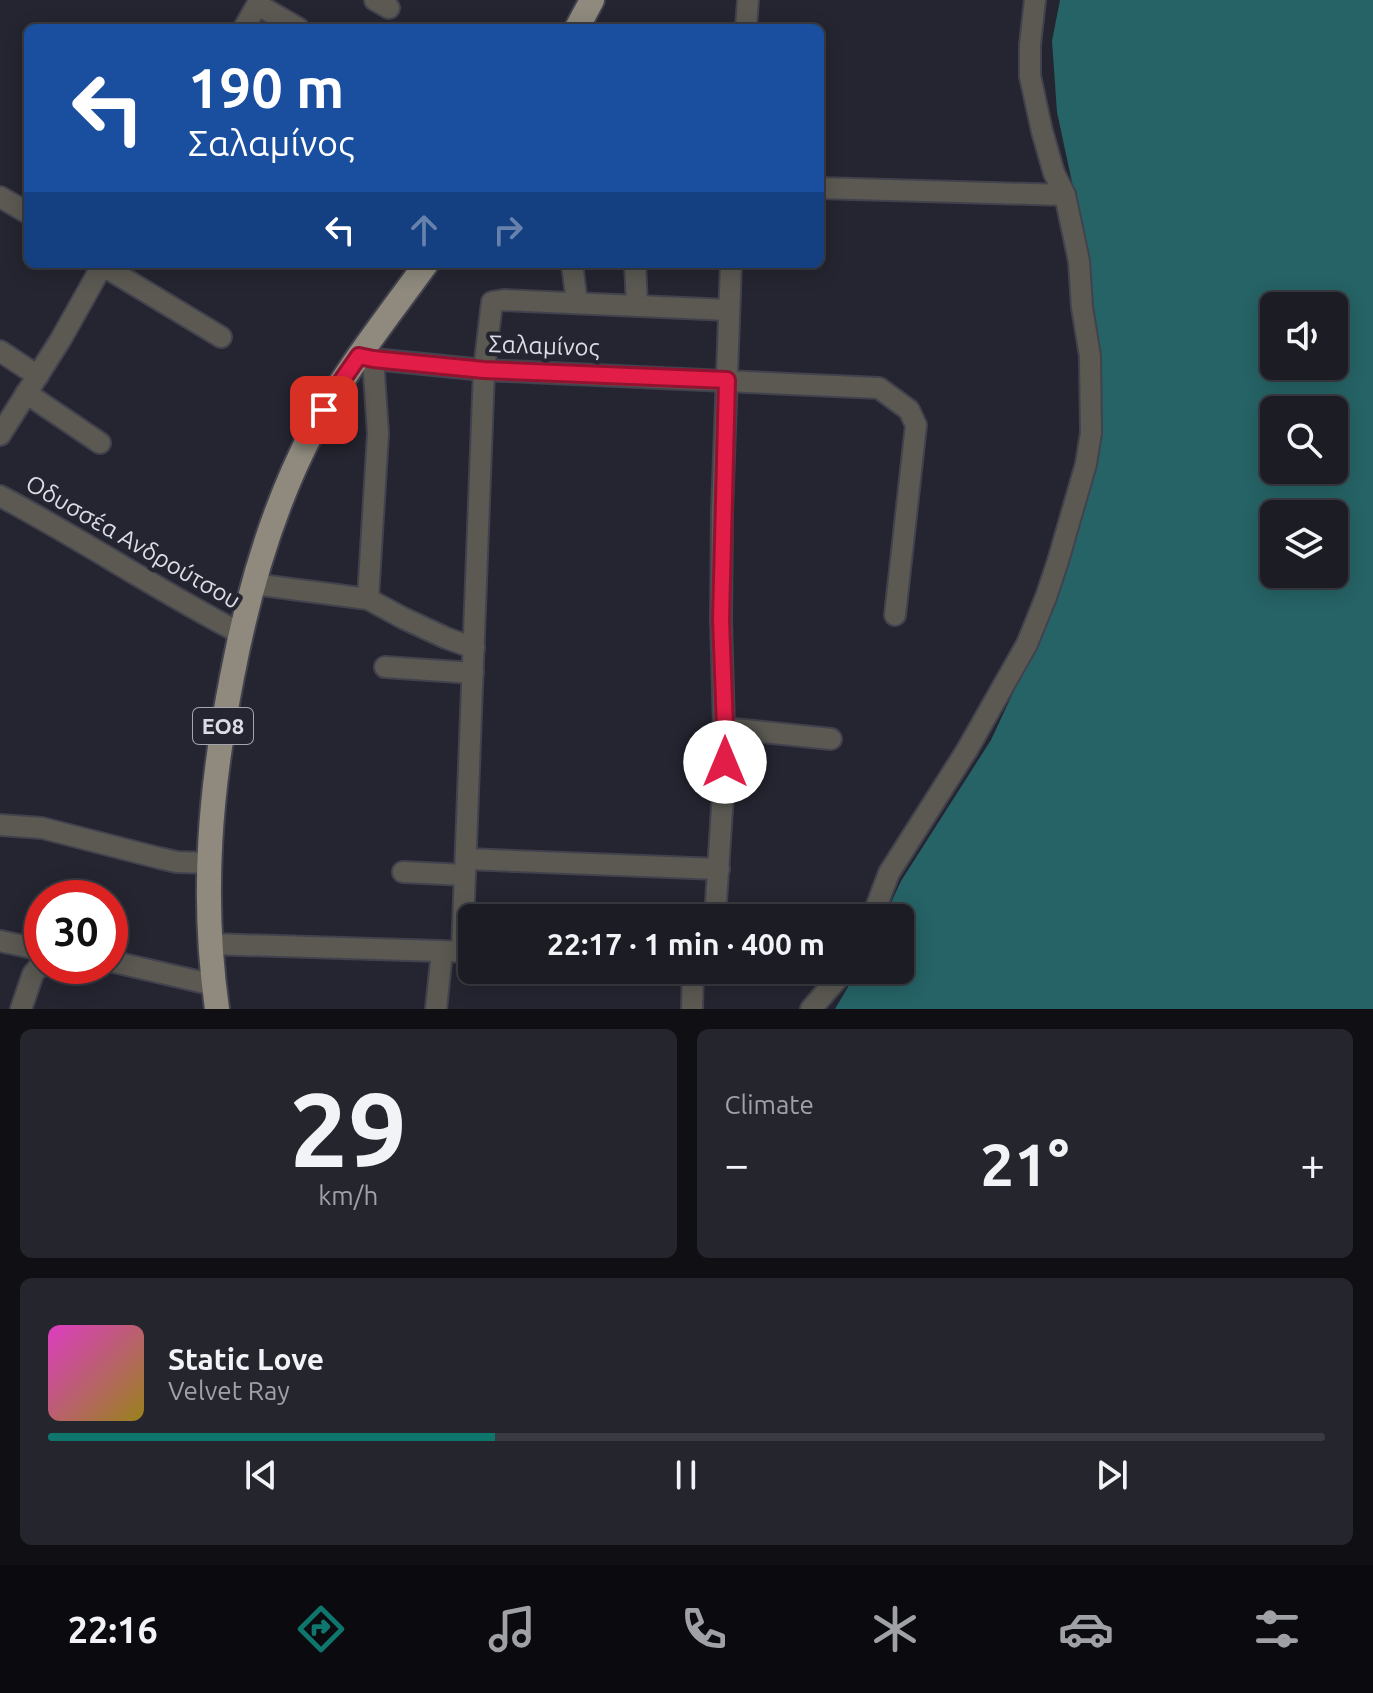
<!DOCTYPE html>
<meta charset="utf-8">
<style>
body{margin:0;font-family:Ubuntu,sans-serif;background:#25252d;color:#f1f3f6;height:100vh;display:flex;flex-direction:column;font-size:30px;white-space:nowrap}
*{box-sizing:border-box;margin:0}
p{font-size:26px;color:#a0a1a7}
.icon{flex:none;width:44px;height:44px;fill:none;stroke:currentColor;stroke-width:2;stroke-linecap:round;stroke-linejoin:round}
.map{position:relative;height:1009px;overflow:hidden}
.sheet{display:flex;flex-direction:column;gap:20px;padding:20px;background:#0f0f14;flex:1}
.sheet>*{flex:none}
.guide{position:absolute;left:24px;top:24px;width:800px;height:244px;border-radius:12px;box-shadow:0 4px 20px #0003,0 0 0 2px #3a3a42;background:#1a4fa0;color:#fff;overflow:hidden}
.fabs{position:absolute;left:1260px;top:292px;display:grid;gap:16px}
.fabs a{display:grid;place-items:center;width:88px;height:88px;border-radius:12px;background:#1c1c25;box-shadow:0 4px 20px #0003,0 0 0 2px #3a3a42;font-size:40px}
.speed{position:absolute;left:24px;top:880px;display:flex;gap:16px;font-size:40px;font-weight:700;text-align:center}
.speed>*{display:grid;place-content:center;width:104px;height:104px;border-radius:50%;background:#1c1c25;box-shadow:0 4px 20px #0003,0 0 0 2px #3a3a42;line-height:1}
.speed .limit{border:12px solid #d22;background:#fff;color:#111}
.pin{position:absolute;display:grid;place-items:center;width:68px;height:68px;color:#fff;margin:-34px;border-radius:16px;box-shadow:0 4px 12px #0006}
.me{position:absolute;width:88px;margin:-44px;rotate:0deg;stroke-linejoin:round;filter:drop-shadow(0 0 6px #0008)}
.turn{display:flex;align-items:center;gap:28px;height:168px;padding:0 32px;font-size:36px}
.turn .icon{width:104px;height:104px;stroke-width:2.5}
.turn b{display:block;font-size:56px;line-height:68px}
.lanes{display:flex;align-items:center;height:76px;padding:0 32px;background:#0003;justify-content:center;gap:40px;direction:ltr}
.lanes .off{opacity:.35}
.big{font-size:60px;font-weight:600;line-height:1.1}
.sheet .card{flex:1;display:flex;flex-direction:column;justify-content:center;gap:12px;min-width:0;padding:0 28px;border-radius:12px;background:#25252d}
.sheet .dial{align-items:center;gap:0}
.dial b{font-size:104px;line-height:1}
.song{display:flex;align-items:center;gap:24px}
.cover{width:96px;height:96px;border-radius:12px;background:linear-gradient(135deg,hsl(310 70% 55%),hsl(50 70% 35%))}
.played{height:8px;border-radius:4px;background:linear-gradient(90deg,#0f766e 35%,#3a3a42 35%)}
.keys{display:flex;justify-content:space-around;direction:ltr}
.heat{display:flex;justify-content:space-between;align-items:center;font-size:44px;direction:ltr}
.sheet .tiles{flex:1;display:grid;gap:20px;grid-template-columns:1fr 1fr}
.card:last-child{grid-column:span 2}
.trip{position:absolute;left:458px;top:904px;width:456px;height:80px;border-radius:12px;background:#1c1c25;box-shadow:0 4px 20px #0003,0 0 0 2px #3a3a42;font-weight:600;line-height:80px;text-align:center}
.dock{display:flex;height:128px;justify-content:space-around;align-items:center;background:#0b0b0f;color:#a0a1a7}
.dock .icon{width:56px;height:56px}
.dock .selected{color:#0f766e}
.dock b{font-size:36px;color:#f1f3f6}
.map>svg:first-child{display:block}
</style>
<div class="map">
<svg width="1373" height="1009" viewBox="0 0 1373 1009">
<rect width="100%" height="100%" fill="#252531"/>
<path fill="#266366" fill-rule="evenodd" d="M 1060,0 L 1373,0 L 1373,1009 L 835,1009 L 858,970 L 900,970 L 900,918 L 884,918 L 901,881 L 991,740 L 1058,596 L 1099,449 L 1099,376 L 1082,229 L 1057,112 L 1052,41 ZM 1274,306 L 1334,306 L 1334,366 L 1274,366 ZM 1274,410 L 1334,410 L 1334,470 L 1274,470 ZM 1274,514 L 1334,514 L 1334,574 L 1274,574 Z"/>
<g fill="none" stroke-linecap="round" stroke-linejoin="round">
<g stroke="#42424e" stroke-width="24">
<g id="minor">
<polyline points="375,0 389,8"/>
<polyline points="258,5 298,28"/>
<polyline points="244,28 260,0"/>
<polyline points="746,28 748,0"/>
<polyline points="820,188 1065,195"/>
<polyline points="0,197 28,213"/>
<polyline points="100,264 221,337"/>
<polyline points="572,264 577,303"/>
<polyline points="635,264 637,305"/>
<polyline points="0,351 38,376"/>
<polyline points="359,356 373,359 484,370 879,388 909,410 916,425 895,615"/>
<polyline points="26,393 100,443"/>
<polyline points="0,435 61,339 103,264"/>
<path d="M 0,496 C 82,539 158,591 240,633"/>
<polyline points="253,584 368,599 403,618 446,638 474,648"/>
<polyline points="368,599 378,433 373,359"/>
<polyline points="385,667 473,673"/>
<polyline points="725,728 831,739"/>
<polyline points="0,825 42,828 159,858 177,862 208,863"/>
<polyline points="466,859 719,869"/>
<polyline points="403,872 465,875"/>
<polyline points="715,918 725,762 721,619 722,511 731,264"/>
<polyline points="872,918 889,873 967,750 1027,644 1046,597 1058,561 1086,464 1091,433 1090,356 1082,307 1079,261 1065,195 1054,173 1042,131 1030,76 1030,45 1035,0"/>
<polyline points="0,941 42,950"/>
<polyline points="210,944 472,952"/>
<polyline points="462,952 484,370 492,302 504,300 729,310"/>
<polyline points="110,961 214,985"/>
<polyline points="21,1009 33,974 42,963"/>
<polyline points="436,1009 442,952"/>
<polyline points="692,1009 693,970"/>
<polyline points="811,1009 845,970"/>
</g>
</g>
<g stroke="#42424e" stroke-width="28">
<g id="major">
<polyline points="577,28 592,0"/>
<path d="M 217,1009 C 201,895 210,789 232,677 C 248,592 273,506 313,430 C 345,370 387,318 426,264"/>
</g>
</g>
<use href="#minor" stroke="#5b5952" stroke-width="20"/>
<use href="#major" stroke="#8f8a7d" stroke-width="24"/>
</g>
<g fill="none" stroke-linecap="round" stroke-linejoin="round">
<g stroke="#92132f" stroke-width="20">
<polyline id="route" points="324,410 338,386 359,356 373,359 484,370 727,380 721,619 725,728 725,762"/>
</g>
<use href="#route" stroke="#e11d48" stroke-width="14"/>
</g>
<g text-anchor="middle" stroke-width="8" stroke-linejoin="round" paint-order="stroke">
<rect fill="#252531" stroke="#a4a5ae" stroke-width="2" x="193" y="708" width="60" height="36" rx="6"/>
<g font-size="22" font-weight="bold" fill="#dbdce4">
<text x="223" y="734">ΕΟ8</text>
</g>
<g font-size="24" fill="#dbdce4" stroke="#252531">
<text transform="translate(544 346) rotate(2)" y="8">Σαλαμίνος</text>
<text transform="translate(133 542) rotate(30)" y="8">Οδυσσέα Ανδρούτσου</text>
</g>
</g>
</svg>
<div class="fabs">
<a><svg class="icon" aria-label="sound" viewBox="0 0 24 24"><path d="M4 9h4l5-4v14l-5-4H4zM17 9q2 3 0 6"/></svg></a>
<a><svg class="icon" aria-label="search" viewBox="0 0 24 24"><circle cx="10" cy="10" r="6"/><path d="M15 15l6 6"/></svg></a>
<a><svg class="icon" aria-label="layers" viewBox="0 0 24 24"><path d="M12 4l9 5-9 5-9-5zM3 14l9 5 9-5"/></svg></a>
</div>
<div class="speed"><div class="limit">30</div></div>
<div class="pin" style="left:324px;top:410px;background:#d93025"><svg class="icon" aria-label="arrive" viewBox="0 0 24 24"><path d="M6 21V4h12l-3 4 3 4H6"/></svg></div>
<svg class="me" style="left:725px;top:762px" viewBox="-20 -20 40 40"><circle r="19" fill="#fff"/><path d="M0-13L10 11 0 6-10 11z" fill="#e11d48"/></svg>
<div class="trip">22:17 · 1 min · 400 m</div>
<div class="guide">
<div class="turn"><svg class="icon" aria-label="left" viewBox="0 0 24 24"><path d="M17 20v-9H6M10 6l-5 5 5 5"/></svg><div><b>190 m</b>Σαλαμίνος</div></div>
<div class="lanes"><svg class="icon" aria-label="left" viewBox="0 0 24 24"><path d="M17 20v-9H6M10 6l-5 5 5 5"/></svg><svg class="icon off" aria-label="ahead" viewBox="0 0 24 24"><path d="M12 20V5M6 11l6-6 6 6"/></svg><svg class="icon off" aria-label="right" viewBox="0 0 24 24"><path d="M7 20v-9h11M14 6l5 5-5 5"/></svg></div>
</div>
</div>
<section class="sheet">
<div class="tiles">
<div class="card dial"><b>29</b><p>km/h</p></div>
<div class="card"><p>Climate</p>
<div class="heat"><a>−</a><b class="big">21°</b><a>+</a></div>
</div>
<div class="card">
<div class="song"><i class="cover"></i><div><b>Static Love</b><p>Velvet Ray</p></div></div>
<div class="played"></div>
<div class="keys"><svg class="icon" aria-label="previous" viewBox="0 0 24 24"><path d="M18 5L8 12l10 7zM5 5v14"/></svg><svg class="icon" aria-label="pause" viewBox="0 0 24 24"><path d="M8 5v14M16 5v14"/></svg><svg class="icon" aria-label="next" viewBox="0 0 24 24"><path d="M6 5l10 7-10 7zM19 5v14"/></svg></div>
</div>
</div>
</section>
<nav class="dock">
<b>22:16</b>
<svg class="icon selected" aria-label="directions" viewBox="0 0 24 24"><path d="M12 3l9 9-9 9-9-9zM9 14v-3h6M13 9l2 2-2 2"/></svg>
<svg class="icon" aria-label="music" viewBox="0 0 24 24"><path d="M9 18V5l10-2v13"/><circle cx="6" cy="18" r="3"/><circle cx="16" cy="16" r="3"/></svg>
<svg class="icon" aria-label="phone" viewBox="0 0 24 24"><path d="M5 4h4l2 5-3 2q2 4 5 5l2-3 5 2v4C11 20 4 13 5 4z"/></svg>
<svg class="icon" aria-label="climate" viewBox="0 0 24 24"><path d="M12 3v18M4 7l16 10M4 17L20 7"/></svg>
<svg class="icon" aria-label="car" viewBox="0 0 24 24"><path d="M5 17H2v-5l4-1 3-4h7l3 4 3 1v5h-3M9 17h6M6 11h13"/><circle cx="7" cy="17" r="2"/><circle cx="17" cy="17" r="2"/></svg>
<svg class="icon" aria-label="filters" viewBox="0 0 24 24"><path d="M4 7h16M4 17h16"/><circle cx="9" cy="7" r="2"/><circle cx="15" cy="17" r="2"/></svg>
</nav>
